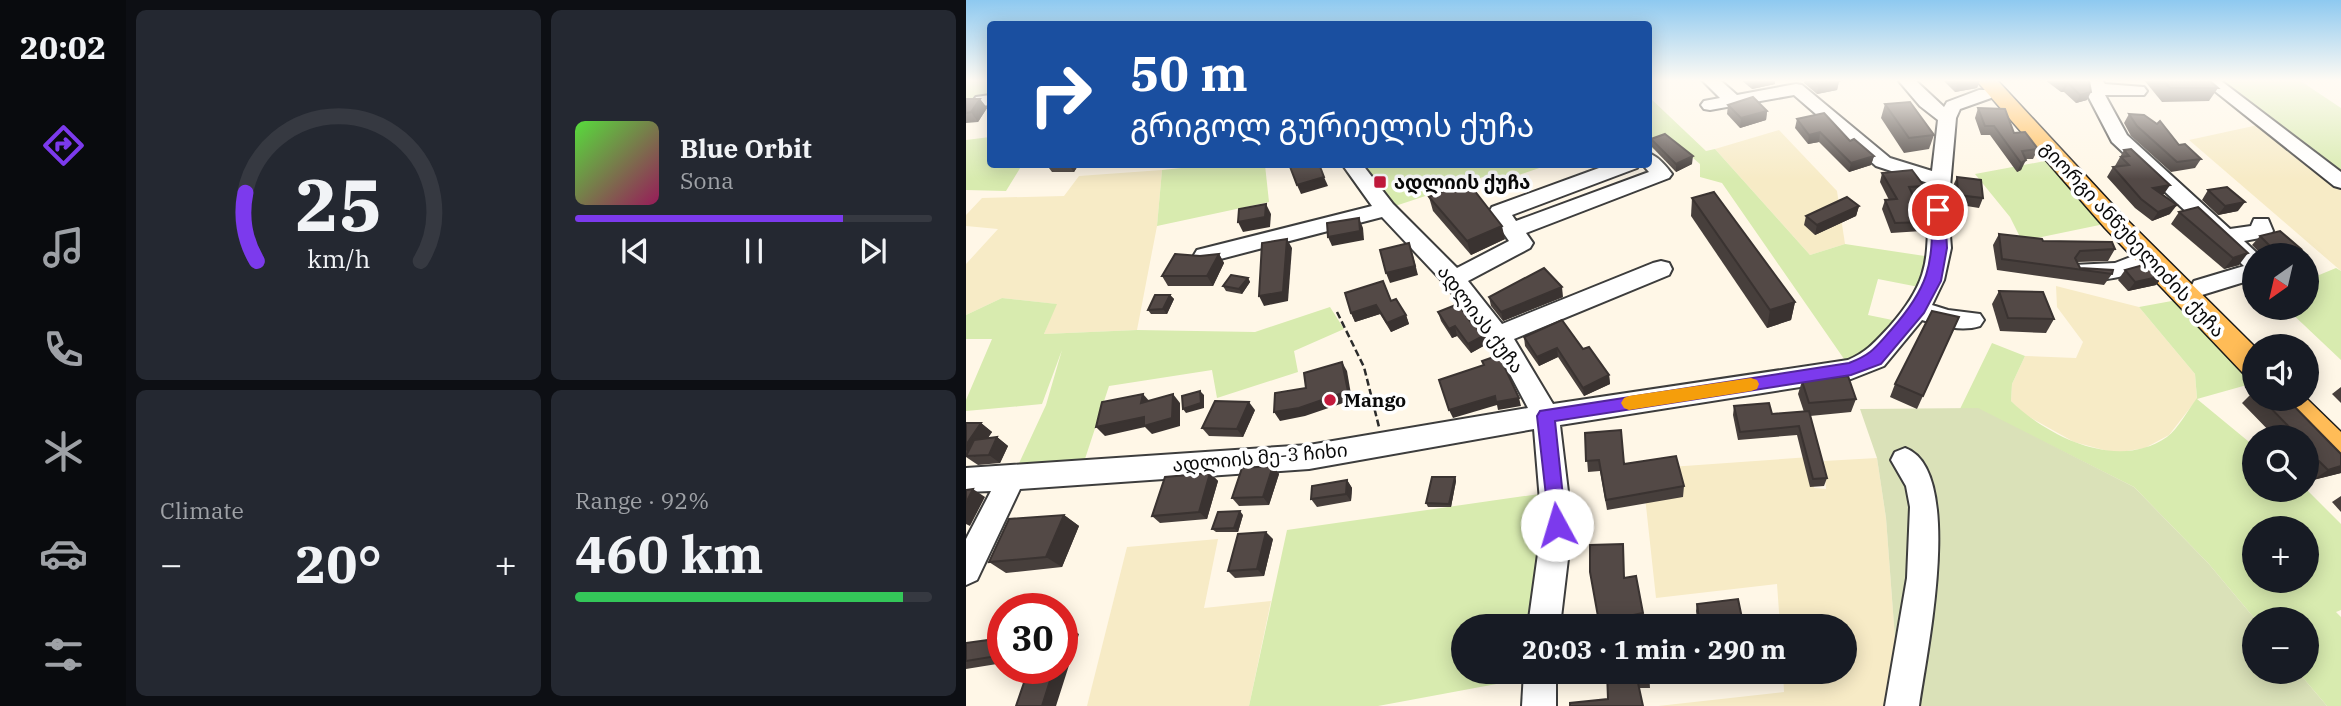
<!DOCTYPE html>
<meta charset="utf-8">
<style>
body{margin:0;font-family:"IBM Plex Serif","Noto Sans Georgian",serif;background:#242831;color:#f1f3f6;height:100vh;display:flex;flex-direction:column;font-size:26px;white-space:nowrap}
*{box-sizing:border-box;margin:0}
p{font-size:23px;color:#9ea1a6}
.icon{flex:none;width:38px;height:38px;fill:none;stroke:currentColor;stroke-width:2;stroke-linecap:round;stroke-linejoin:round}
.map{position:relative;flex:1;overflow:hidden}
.drawer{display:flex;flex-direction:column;gap:10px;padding:10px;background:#0d0f14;width:840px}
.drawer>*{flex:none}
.hud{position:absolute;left:21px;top:21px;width:665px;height:147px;border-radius:7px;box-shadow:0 4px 18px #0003;background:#1a4fa0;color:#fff;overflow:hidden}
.needle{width:46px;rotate:214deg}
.fabs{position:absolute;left:1276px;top:243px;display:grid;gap:14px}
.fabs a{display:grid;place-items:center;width:77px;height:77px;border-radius:50%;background:#171b24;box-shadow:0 4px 18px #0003;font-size:35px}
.speed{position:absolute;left:21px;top:593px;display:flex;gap:14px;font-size:35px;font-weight:700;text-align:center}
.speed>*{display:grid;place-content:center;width:91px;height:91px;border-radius:50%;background:#171b24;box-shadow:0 4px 18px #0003;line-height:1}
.speed .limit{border:10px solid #d22;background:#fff;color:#111}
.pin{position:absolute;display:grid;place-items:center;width:60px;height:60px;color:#fff;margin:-30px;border:4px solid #fff;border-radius:50%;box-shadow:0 2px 7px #0007}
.me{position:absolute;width:77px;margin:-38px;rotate:354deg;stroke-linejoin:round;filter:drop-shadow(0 0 5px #0008)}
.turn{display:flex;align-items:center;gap:24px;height:147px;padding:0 28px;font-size:32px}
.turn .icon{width:91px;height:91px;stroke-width:2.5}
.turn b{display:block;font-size:49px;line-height:60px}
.big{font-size:52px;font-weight:800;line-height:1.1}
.drawer .tile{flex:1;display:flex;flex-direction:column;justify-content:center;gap:10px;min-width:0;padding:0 24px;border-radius:10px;background:#242831}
.drawer .dial{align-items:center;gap:0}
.dial svg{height:182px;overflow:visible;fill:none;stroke:#363941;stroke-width:7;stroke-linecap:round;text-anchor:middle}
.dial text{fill:#f1f3f6;stroke:none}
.song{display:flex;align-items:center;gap:21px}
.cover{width:84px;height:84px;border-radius:10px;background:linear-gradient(135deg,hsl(110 70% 55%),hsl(330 70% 35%))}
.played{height:7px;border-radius:4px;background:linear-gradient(90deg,#7c3aed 75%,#363941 75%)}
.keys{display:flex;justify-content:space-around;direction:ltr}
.heat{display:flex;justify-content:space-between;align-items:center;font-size:38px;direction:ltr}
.charge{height:10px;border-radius:5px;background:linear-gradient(90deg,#34c759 92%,#363941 0)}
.drawer .tiles{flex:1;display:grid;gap:10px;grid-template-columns:repeat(2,1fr)}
.trip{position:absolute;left:485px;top:614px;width:406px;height:70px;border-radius:35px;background:#171b24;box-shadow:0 4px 18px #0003;font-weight:800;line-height:70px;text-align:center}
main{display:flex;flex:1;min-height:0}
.dock{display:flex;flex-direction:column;width:126px;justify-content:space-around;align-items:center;background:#090b0e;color:#9ea1a6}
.dock .icon{width:49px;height:49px}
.dock .active{color:#7c3aed}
.dock b{font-size:32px;color:#f1f3f6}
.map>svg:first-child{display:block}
</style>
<main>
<nav class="dock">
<b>20:02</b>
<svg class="icon active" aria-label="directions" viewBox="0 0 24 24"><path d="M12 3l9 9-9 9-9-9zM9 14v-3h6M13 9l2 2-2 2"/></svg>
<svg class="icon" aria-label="music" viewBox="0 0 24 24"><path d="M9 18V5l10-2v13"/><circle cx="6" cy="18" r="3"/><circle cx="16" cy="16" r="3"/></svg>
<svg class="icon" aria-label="phone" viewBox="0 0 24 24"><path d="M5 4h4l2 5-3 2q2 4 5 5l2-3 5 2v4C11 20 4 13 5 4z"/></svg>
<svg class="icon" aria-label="climate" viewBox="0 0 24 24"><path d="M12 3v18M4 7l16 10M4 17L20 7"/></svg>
<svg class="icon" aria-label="car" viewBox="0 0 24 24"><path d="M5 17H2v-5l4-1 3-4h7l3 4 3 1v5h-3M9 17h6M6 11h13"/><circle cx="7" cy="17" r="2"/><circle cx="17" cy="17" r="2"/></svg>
<svg class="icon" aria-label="filters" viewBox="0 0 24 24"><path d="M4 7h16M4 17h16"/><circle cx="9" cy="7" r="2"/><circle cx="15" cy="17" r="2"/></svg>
</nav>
<section class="drawer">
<div class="tiles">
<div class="tile dial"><svg viewBox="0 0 100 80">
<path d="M14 69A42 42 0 1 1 86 69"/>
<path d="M14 69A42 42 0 0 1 9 39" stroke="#7c3aed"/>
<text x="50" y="56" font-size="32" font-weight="700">25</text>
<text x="50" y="72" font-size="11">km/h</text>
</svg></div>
<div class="tile">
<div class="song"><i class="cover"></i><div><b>Blue Orbit</b><p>Sona</p></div></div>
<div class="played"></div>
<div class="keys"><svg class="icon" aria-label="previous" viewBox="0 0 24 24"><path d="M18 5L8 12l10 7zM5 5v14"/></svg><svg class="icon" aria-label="pause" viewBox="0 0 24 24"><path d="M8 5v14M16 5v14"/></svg><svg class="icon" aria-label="next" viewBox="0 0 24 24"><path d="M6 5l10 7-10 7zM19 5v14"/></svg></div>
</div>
<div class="tile"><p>Climate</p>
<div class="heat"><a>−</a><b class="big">20°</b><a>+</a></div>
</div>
<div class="tile"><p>Range · 92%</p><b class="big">460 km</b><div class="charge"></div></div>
</div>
</section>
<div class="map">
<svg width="1375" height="706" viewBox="0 0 1375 706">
<rect width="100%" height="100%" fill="#fff7e7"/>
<g fill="#f7ebc6">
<polygon points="1292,125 1375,187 1375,271 1223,140"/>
<polygon points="813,130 871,191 879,244 844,255 749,149"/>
<polygon points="196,170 191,226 171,330 78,334 90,304 36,298 0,315 0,264 32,229 0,226 0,215 16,198 98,196 113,176"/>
<polygon points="1090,286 1173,307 1229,374 1231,399 1203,435 1179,448 1149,453 1108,442 1058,414 1045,401 1046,384 1059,356 1110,358 1117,342 1091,307"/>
<polygon points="844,457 848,488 860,489 858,461 911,458 920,518 932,679 928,706 692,706 818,692 817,672 878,672 878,626 814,626 811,584 690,598 676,469"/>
<polygon points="252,539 238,608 305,601 283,706 121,706 161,547"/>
</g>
<g fill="#d8ebaf" fill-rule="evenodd">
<polygon points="0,80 24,80 24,100 0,103"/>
<polygon points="1232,80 1333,80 1375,108 1375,186"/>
<polygon points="682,96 740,151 749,149 844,255 879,244 972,258 963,289 912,279 902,315 941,323 885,369 756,183 734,177 734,164 713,146 683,149"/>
<polygon points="24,137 24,164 56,165 40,191 0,190 0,140"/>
<polygon points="1090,159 1148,222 1056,241 1044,217 1009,174"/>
<polygon points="253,164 299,165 303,202 191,226 196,170"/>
<polygon points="391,165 582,165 523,185 517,177 420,209"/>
<polygon points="1370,268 1375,271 1375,360 1320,308 1340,308 1341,280"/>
<polygon points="36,298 91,304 78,334 171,330 289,332 364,307 378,329 328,351 332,372 251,398 246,370 143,386 115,471 48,474 80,405 96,350 76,404 0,411 0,400 26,339 0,339 0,315"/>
<path d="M 1222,298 L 1288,365 L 1288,383 L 1231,399 L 1288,446 L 1288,490 L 1341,490 L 1375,524 L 1375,610 L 1370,612 L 1375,617 L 1375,706 L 1361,706 L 1332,672 L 1340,672 L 1340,620 L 1289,619 L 1242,563 L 1168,487 L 1012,409 L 994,409 L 1026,343 L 1059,356 L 1046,384 L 1045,401 C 1083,438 1152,471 1201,437 C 1212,429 1222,410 1231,398 L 1229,374 L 1173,307 ZM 1288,528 L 1340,528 L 1340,581 L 1288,581 Z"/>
<polygon points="587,492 577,626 497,626 497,672 574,672 574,676 412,706 283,706 321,530"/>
</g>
<polygon fill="#dae1b8" points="1012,408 1168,487 1242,563 1289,619 1288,672 1332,672 1361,706 928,706 932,679 920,518 911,458 894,409"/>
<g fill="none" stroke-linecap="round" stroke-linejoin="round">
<g stroke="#3d3d3d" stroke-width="4">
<g id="minor">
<path d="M 736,80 L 754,80 L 771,95 L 830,84 L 836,85 L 924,158 L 966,171 L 972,120 L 954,106 L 932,80 L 949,80 L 978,107 L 981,102 L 1013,90 L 1025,90 L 1028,94 L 1025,98 L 994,109 L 990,118 L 982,210 L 985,248 L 978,280 L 966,305 L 982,310 L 1014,314 L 1018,320 L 1014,326 C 995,332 975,326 956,320 L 918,366 L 885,379 L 594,425 L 606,525 L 594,626 L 562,626 L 576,525 L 568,429 L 343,469 L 54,489 L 11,580 L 0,585 L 0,539 L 25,491 L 0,492 L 0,468 L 343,445 L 562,408 L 537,361 L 480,285 L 416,217 L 239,263 L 231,260 L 228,255 L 231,250 L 406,206 L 376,164 L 396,164 L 427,204 L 491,268 L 543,241 L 523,212 L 526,207 L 644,164 L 673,164 L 671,168 L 546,215 L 550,221 L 683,172 L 676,164 L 682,164 L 682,153 C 692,156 700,166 706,174 L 703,178 L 560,233 L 567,243 L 564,248 L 502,281 L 536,324 L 687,263 L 695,261 L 703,263 L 706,269 L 703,275 L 548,339 L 587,404 L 882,360 C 901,352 910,341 924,326 C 973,270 957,250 965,184 L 910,166 L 828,95 L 744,110 L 738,109 L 735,105 L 738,101 L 754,98 Z"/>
<polygon points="1119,80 1136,80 1139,84 1178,87 1181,91 1178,95 1139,95 1161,135 1264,229 1285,226 1288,219 1302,219 1307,231 1304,236 1278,241 1294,256 1288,256 1288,279 1236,295 1228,293 1225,287 1228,281 1278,266 1146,142 1121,94 1124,89"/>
<polygon points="1235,80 1254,80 1375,172 1375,188 1368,186"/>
<polygon points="24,95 24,105 16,106 7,101 10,97"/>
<path d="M 1183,250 L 1191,253 L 1194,258 L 1191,263 C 1164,275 1137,285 1107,277 L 1104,271 L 1107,265 L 1149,263 Z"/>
<path d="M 939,448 C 1000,470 960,655 953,706 L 919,706 L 941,578 L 944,507 L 940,486 L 925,460 L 929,452 Z"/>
<polygon points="558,672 590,672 590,706 556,706"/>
</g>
</g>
<g stroke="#1b1b1b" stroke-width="3">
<g id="major">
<polygon points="1010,80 1031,80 1157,216 1288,346 1288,377 1277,373 1139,228"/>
<polygon points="1340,398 1375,432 1375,468 1363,464 1310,408 1305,399"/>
</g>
</g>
<polyline stroke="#2c2c2c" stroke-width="2.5" stroke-dasharray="7 3.5" stroke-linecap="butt" points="371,312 398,367 413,427"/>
<use href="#minor" fill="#fff" fill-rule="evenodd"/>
<use href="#major" fill="#ffbc57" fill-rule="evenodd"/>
</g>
<g fill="#473f3c">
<polygon points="775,80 809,80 809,84 786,89"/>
<polygon points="839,80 872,80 873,81 871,90 851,94 838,83"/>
<polygon points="979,80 1014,80 1011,88 989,92 978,81"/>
<polygon points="1079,80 1123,80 1121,100 1110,103 1098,92 1095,92"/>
<polygon points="1178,80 1243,80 1252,88 1243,101 1196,102"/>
<polygon points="0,99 14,99 21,108 12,122 0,123"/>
<polygon points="919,104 968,135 963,149 938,153 915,118"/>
<polygon points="762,105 801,111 800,120 774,128 761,114"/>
<polygon points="1012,108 1072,149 1067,159 1059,159 1055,170 1051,172 1024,135 1015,135 1009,118"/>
<polygon points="1163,114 1235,159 1229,168 1205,172 1165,136 1158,123"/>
<polygon points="831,119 884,141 908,156 905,165 883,172 853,142 842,144 829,128"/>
<polygon points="685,139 726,164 710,172 685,146"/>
<polygon points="1158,150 1204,185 1197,194 1204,214 1186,221 1169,208 1141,177 1147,167 1150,167 1149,166"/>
<polygon points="80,164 113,164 108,172 86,172"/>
<polygon points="916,173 958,186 954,195 947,196 959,222 956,231 925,233 916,209 919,200 923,200 914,182"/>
<polygon points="991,177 1017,198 1013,208 988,204 987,186"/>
<polygon points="1242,190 1272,211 1252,215 1236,200"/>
<polygon points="463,197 539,239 505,255 467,211"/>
<polygon points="726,198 829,302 825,320 801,328 725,216"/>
<polygon points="893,206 890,216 849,235 838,225 840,216"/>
<polygon points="1232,207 1273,265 1258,269 1205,224 1213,212"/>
<polygon points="1033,234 1077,241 1149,249 1142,261 1111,262 1114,268 1146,274 1138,285 1031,270 1027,245"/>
<polygon points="1294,236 1329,256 1293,256 1295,254 1286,245"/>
<polygon points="253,254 258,263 247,286 202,286 196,276 234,256"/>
<polygon points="1159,270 1197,276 1190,285 1162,291 1152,280"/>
<polygon points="282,278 284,282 276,294 260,291 257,286"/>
<polygon points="1033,291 1088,319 1080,333 1034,331 1026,304"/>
<polygon points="204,295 208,299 201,314 185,314 182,310"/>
<polygon points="523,297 597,297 537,321 525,306"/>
<polygon points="425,301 440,315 443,324 425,332 414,314 389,322 385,313"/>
<polygon points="472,312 506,324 519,335 521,344 505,353 491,336 486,338 475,321"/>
<polygon points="993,317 951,409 924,397 929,384"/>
<polygon points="558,337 617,349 643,375 644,384 618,396 592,357 573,366 559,346"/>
<polygon points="836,381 890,399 885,412 844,416 861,478 858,486 844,487 831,435 772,440 767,415 768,406 806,414 838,412 832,394"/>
<polygon points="1375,387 1375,403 1366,394"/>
<polygon points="1288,391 1288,399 1321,399 1375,454 1375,473 1347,480 1340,473 1340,438 1310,438 1276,403"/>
<polygon points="289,410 277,437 243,436 236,428"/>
<polygon points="0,423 15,423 26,432 21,439 31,437 42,446 34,463 12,465 0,457"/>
<polygon points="619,433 658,464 718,486 717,497 641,510 634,471 622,472"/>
<polygon points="307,466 313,474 303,505 273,506 266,498"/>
<polygon points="244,473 252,481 241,519 194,523 186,516"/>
<polygon points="489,477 490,481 485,507 462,507 460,503"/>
<polygon points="381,480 386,488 385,501 351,507 345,499"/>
<polygon points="1375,496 1375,512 1366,502"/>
<polygon points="98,515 113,526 96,567 40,573 23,562"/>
<polygon points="277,515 272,532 250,532 246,529"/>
<polygon points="307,539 298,576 269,578 262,571"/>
<polygon points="731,604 777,623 776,626 732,626 730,611"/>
<polygon points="37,638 37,663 0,669 0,643"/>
<polygon points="683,672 684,688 673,688 642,699"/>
</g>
<g fill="#3a3331">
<polygon points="788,80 809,80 809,84 786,89"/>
<polygon points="1010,80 1014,80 1011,88 989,92 992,83"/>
<polygon points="873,81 871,90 851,94 853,85"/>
<polygon points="1102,83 1098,92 1095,92 1099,84"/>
<polygon points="1125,92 1121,100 1110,103 1114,95"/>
<polygon points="14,99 21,108 12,122 5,112"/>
<polygon points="801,111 800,120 774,128 775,118"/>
<polygon points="854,132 853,142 842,144 843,135"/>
<polygon points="727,156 726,164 710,172 710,164"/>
<polygon points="908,156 905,165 883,172 885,163"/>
<polygon points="1060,160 1055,170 1051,172 1055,163"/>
<polygon points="102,164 113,164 108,172"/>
<polygon points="358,177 362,186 335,194 331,185"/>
<polygon points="1204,185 1198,194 1181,197 1187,188"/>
<polygon points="1279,202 1272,211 1252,215 1259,206"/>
<polygon points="300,204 305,214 304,227 277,232 272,222"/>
<polygon points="1211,205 1204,214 1186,221 1192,212"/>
<polygon points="893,206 890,216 849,235 851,225"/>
<polygon points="393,218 397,228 398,240 366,246 362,237"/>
<polygon points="536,226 539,239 505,255 501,241"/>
<polygon points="321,239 326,248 322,301 298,306 293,296"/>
<polygon points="1335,249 1329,256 1306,256"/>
<polygon points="446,252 452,275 424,283 420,273"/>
<polygon points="1282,253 1273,265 1258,269 1267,258"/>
<polygon points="253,254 258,263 247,286 241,276"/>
<polygon points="1197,276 1190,285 1162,291 1169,282"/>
<polygon points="282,278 284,282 276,294 273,289"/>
<polygon points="596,287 597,297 537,321 535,312"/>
<polygon points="204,295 208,299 201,314 197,309"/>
<polygon points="829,302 825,320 801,328 804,310"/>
<polygon points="410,305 414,314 389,322 385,313"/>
<polygon points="440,315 443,324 425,332 421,323"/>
<polygon points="489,326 491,336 486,338 483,329"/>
<polygon points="519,335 521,344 505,353 502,344"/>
<polygon points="591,348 592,357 573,366 571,357"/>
<polygon points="376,362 381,371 386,400 339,416 314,421 308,412"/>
<polygon points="643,375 644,384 618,396 617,388"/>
<polygon points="234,391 238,395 238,408 220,413 217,409"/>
<polygon points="177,394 185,403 175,403"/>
<polygon points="207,394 214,403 214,426 186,434 179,427 139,436 130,427"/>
<polygon points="529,396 553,398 555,406 532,410 531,405 487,418 483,410"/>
<polygon points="283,402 289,410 277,437 271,429"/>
<polygon points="15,423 26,432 9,457 0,450 0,445"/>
<polygon points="31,437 42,446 34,463 23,455"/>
<polygon points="1353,461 1340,470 1340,466 1345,463"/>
<polygon points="307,466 313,474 303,505 297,497"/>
<polygon points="1375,466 1375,473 1347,480 1362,470"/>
<polygon points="244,473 252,481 241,519 233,512"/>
<polygon points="489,477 490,481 485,507 483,504"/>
<polygon points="381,480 386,488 385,501 380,494"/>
<polygon points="7,489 19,497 4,526 0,524 0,503"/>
<polygon points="274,511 277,515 272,532 268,528"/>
<polygon points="98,515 113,526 96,567 80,557"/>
<polygon points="300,532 307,539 298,576 291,569"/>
<polygon points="677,613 678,619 642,626 633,626 633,622"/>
<polygon points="102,627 113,634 90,706 76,706 88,668 96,668 96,644"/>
</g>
<g fill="#534946" stroke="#3a3331" stroke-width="2">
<polygon points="846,80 872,80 873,81 853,85"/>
<polygon points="989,80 1010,80 992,83"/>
<polygon points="1093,80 1123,80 1125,92 1114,95 1102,83 1099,84"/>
<polygon points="1197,80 1243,80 1252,88 1204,88"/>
<polygon points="787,97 801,111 775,118 762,105"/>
<polygon points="0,99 14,99 5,112 0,113"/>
<polygon points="944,102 968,135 943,138 919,104"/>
<polygon points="1012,108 1039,109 1048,133 1059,132 1072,149 1056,151 1060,160 1055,163 1028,126 1019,126"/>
<polygon points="858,113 884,141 888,139 908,156 885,163 854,132 843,135 831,119"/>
<polygon points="1163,114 1178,115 1191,124 1194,121 1213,145 1219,144 1235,159 1211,162 1171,126"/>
<polygon points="699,134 727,156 710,164 685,139"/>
<polygon points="1165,149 1204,185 1187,188 1211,205 1192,212 1175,199 1147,167 1163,165 1155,157 1163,156 1158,150"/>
<polygon points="323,164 353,164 358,177 331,185"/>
<polygon points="946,170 958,186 943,187 959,222 929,223 919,200 931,199 916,173"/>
<polygon points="991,177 1015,180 1017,198 992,195"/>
<polygon points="501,181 536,226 501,241 463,197"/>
<polygon points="1261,187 1279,202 1259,206 1242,190"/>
<polygon points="748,192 829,302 804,310 726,198"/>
<polygon points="881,197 893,206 851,225 840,216"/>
<polygon points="300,204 299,217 272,222 273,209"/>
<polygon points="1232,207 1282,253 1267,258 1213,212"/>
<polygon points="393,218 394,231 362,237 361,223"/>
<polygon points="1314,231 1335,249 1306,256 1299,256 1299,249 1305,247 1294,236"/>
<polygon points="1033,234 1076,239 1077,241 1146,242 1149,249 1114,251 1109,258 1114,268 1147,270 1146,274 1036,259"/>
<polygon points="321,239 317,292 293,296 296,243"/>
<polygon points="443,243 449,266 420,273 414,250"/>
<polygon points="209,254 234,256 253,254 241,276 196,276"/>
<polygon points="1184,263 1197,276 1169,282 1159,270"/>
<polygon points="578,268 596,287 535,312 523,297"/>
<polygon points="265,275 282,278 273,289 257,286"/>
<polygon points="417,281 425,301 430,299 440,315 421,323 410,305 385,313 379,293"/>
<polygon points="1033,291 1077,292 1088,319 1042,318"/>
<polygon points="189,295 204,295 197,309 182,310"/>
<polygon points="492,304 506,324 509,323 519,335 502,344 489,326 483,329 472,312"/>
<polygon points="966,311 993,317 957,396 929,384"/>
<polygon points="596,320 617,349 623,347 643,375 617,388 591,348 571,357 558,337"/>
<polygon points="533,355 553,398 530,402 529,396 483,410 473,380 518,365 516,361"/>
<polygon points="376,362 382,391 333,408 308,412 309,393 340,388 338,373"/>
<polygon points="882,376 890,399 843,403 836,381"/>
<polygon points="234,391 235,403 217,409 216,396"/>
<polygon points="177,394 175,403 207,394 206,418 178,426 178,417 130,427 136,402"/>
<polygon points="1296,399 1321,399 1375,454 1375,466 1362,470 1353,461 1345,463 1340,458 1340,438 1332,438 1327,431"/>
<polygon points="249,401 283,402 271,429 236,428"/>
<polygon points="803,403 806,414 843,411 861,478 847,479 833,426 774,432 768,406"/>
<polygon points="0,423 15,423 0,445"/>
<polygon points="655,430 658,464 710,456 718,486 640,500 633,460 620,461 619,433"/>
<polygon points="31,437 23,455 0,456 8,440"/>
<polygon points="307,466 297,497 266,498 276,468"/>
<polygon points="244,473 233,512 186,516 199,477"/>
<polygon points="466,477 489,477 483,504 460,503"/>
<polygon points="381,480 380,494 345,499 346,486"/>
<polygon points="7,489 0,503 0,490"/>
<polygon points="274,511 268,528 246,529 252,512"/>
<polygon points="98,515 80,557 23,562 43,519"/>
<polygon points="300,532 291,569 262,571 272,534"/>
<polygon points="657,544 658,578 670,576 677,613 633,622 624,572 624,545"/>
<polygon points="772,599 777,623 751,626 734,626 731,604"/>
<polygon points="102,627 96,644 96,628"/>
<polygon points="37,638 37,655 0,661 0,643"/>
<polygon points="63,668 88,668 76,706 50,706"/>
<polygon points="641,672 683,672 684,682 672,683 677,706 604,706 604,703 642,699"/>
</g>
<linearGradient id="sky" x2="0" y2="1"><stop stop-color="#8ec9f0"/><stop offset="0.45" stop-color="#fffbf4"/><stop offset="1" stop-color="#fffbf4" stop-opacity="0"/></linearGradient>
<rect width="1375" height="179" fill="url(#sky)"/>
<path fill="#7c3aed" stroke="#51269a" stroke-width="2" d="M 972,206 L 979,210 L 981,248 L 975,281 L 958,313 L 915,364 L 885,375 L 589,421 L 600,525 L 597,531 L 591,534 L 584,531 L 571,416 L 574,411 L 883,363 C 906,354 909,348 925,330 C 963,287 967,266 966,210 Z"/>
<polygon fill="#f59e0b" points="785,378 791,380 793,384 791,389 785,391 663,410 658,408 655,403 658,398 663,396"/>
<g fill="#c31a3c" stroke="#fff" stroke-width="2.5">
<rect x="407" y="175" width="14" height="14" rx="3.5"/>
<circle cx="364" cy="400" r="7"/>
</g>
<g text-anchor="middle" stroke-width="7" stroke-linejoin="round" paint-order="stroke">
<g font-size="19" font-weight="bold" fill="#0a0a0a" stroke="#fff" text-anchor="start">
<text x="428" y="189">ადლიის ქუჩა</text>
<text x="378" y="407">Mango</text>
</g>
<g font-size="19" fill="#0a0a0a" stroke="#fff">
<text transform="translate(1167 239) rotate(47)" y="7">გიორგი ანწუხელიძის ქუჩა</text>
<text transform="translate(515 319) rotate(53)" y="7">ადლიას ქუჩა</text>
<text transform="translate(294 457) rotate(-5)" y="7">ადლიის მე-3 ჩიხი</text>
</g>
</g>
</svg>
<div class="fabs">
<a><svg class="needle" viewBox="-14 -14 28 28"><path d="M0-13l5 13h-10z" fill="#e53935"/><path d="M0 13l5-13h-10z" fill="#9ea1a6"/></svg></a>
<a><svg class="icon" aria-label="sound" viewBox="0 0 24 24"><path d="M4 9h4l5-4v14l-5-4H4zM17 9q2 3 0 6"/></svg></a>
<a><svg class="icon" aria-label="search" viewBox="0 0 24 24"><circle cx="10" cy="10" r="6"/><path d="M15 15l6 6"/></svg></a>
<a>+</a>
<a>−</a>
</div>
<div class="speed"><div class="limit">30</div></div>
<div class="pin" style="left:972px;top:210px;background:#d93025"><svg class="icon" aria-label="arrive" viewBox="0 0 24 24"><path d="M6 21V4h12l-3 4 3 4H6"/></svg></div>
<svg class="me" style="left:591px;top:525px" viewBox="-20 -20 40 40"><circle r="19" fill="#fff"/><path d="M0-13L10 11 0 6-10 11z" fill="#7c3aed"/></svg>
<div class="trip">20:03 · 1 min · 290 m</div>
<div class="hud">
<div class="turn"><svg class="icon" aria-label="right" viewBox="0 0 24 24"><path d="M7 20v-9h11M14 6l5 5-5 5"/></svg><div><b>50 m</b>გრიგოლ გურიელის ქუჩა</div></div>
</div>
</div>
</main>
